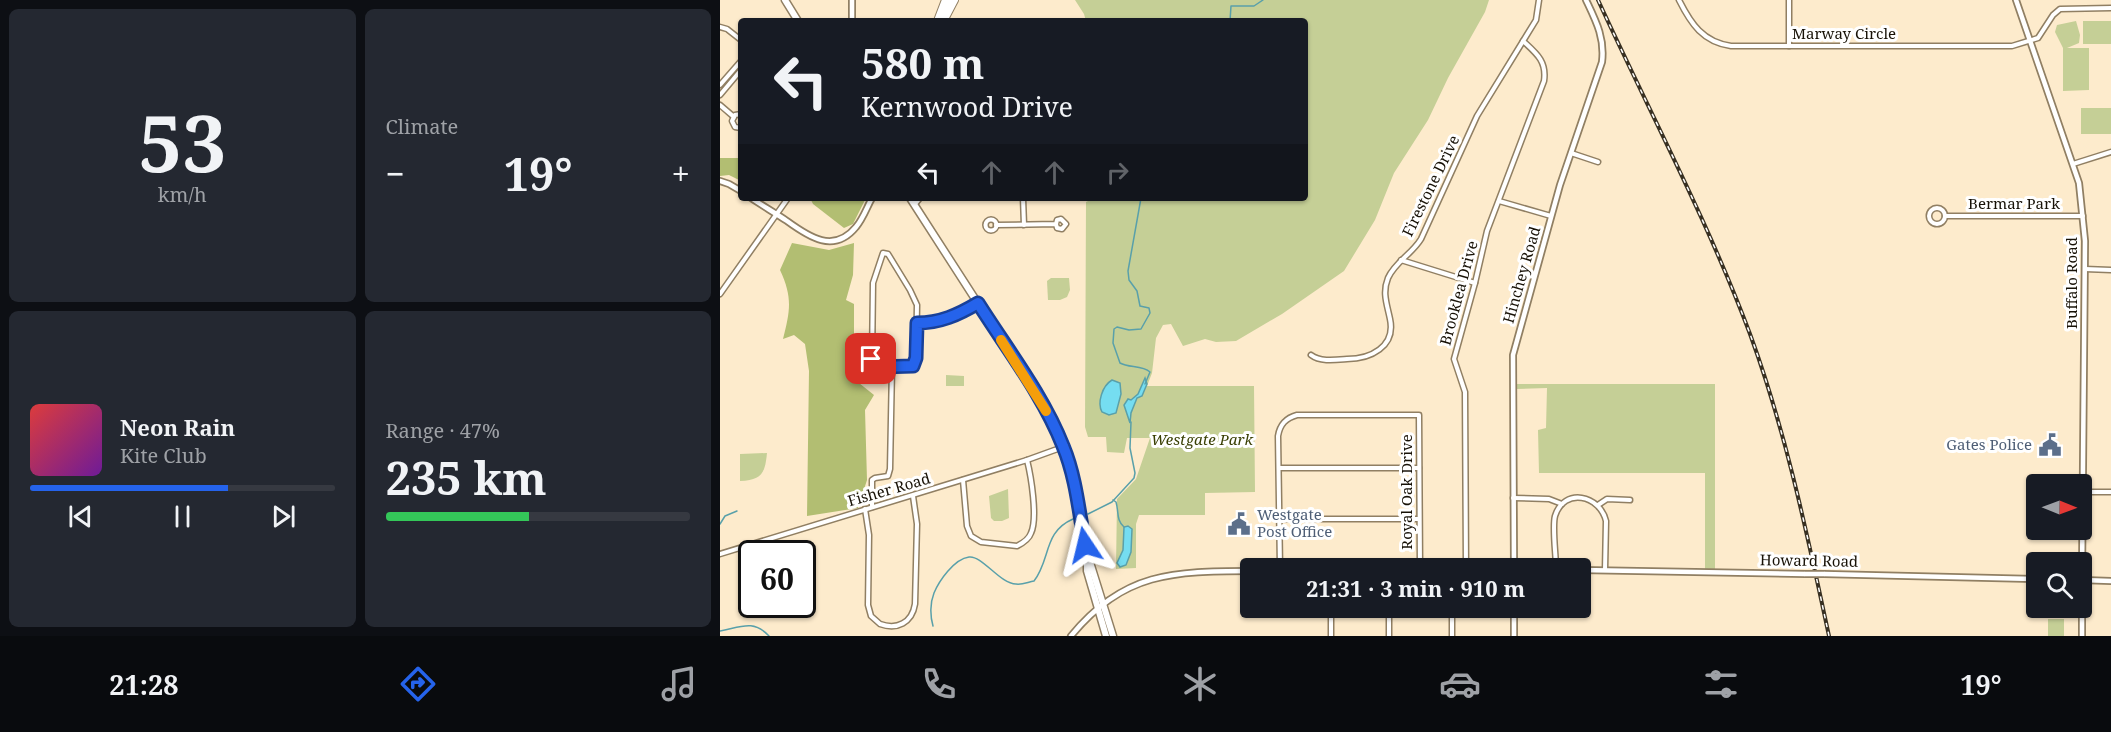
<!DOCTYPE html>
<meta charset="utf-8">
<style>
body{margin:0;font-family:"Noto Serif",serif;background:#242831;color:#f1f3f6;height:100vh;display:flex;flex-direction:column;font-size:22px;white-space:nowrap}
*{box-sizing:border-box;margin:0}
p{font-size:20px;color:#9ea1a6}
.icon{flex:none;width:33px;height:33px;fill:none;stroke:currentColor;stroke-width:2;stroke-linecap:round;stroke-linejoin:round}
.map{position:relative;flex:1;overflow:hidden}
.details{display:flex;flex-direction:column;gap:9px;padding:9px;background:#0d0f14;width:720px}
.details>*{flex:none}
.hud{position:absolute;left:18px;top:18px;width:570px;height:183px;border-radius:6px;box-shadow:0 2px 4px #0004;background:#171b24;color:#f1f3f6;overflow:hidden}
.needle{width:39px;rotate:91deg}
.buttons{position:absolute;left:1306px;top:474px;display:grid;gap:12px}
.buttons a{display:grid;place-items:center;width:66px;height:66px;border-radius:6px;background:#171b24;box-shadow:0 2px 4px #0004;font-size:30px}
.speed{position:absolute;left:18px;top:540px;display:flex;gap:12px;font-size:30px;font-weight:700;text-align:center}
.speed>*{display:grid;place-content:center;width:78px;height:78px;border-radius:50%;background:#171b24;box-shadow:0 2px 4px #0004;line-height:1}
.speed .limit{border:3px solid #111;border-radius:9px;background:#fff;color:#111}
.pin{position:absolute;display:grid;place-items:center;width:51px;height:51px;color:#fff;margin:-26px;border-radius:12px;box-shadow:0 3px 9px #0006}
.me{position:absolute;width:66px;margin:-33px;rotate:350deg;stroke-linejoin:round;filter:drop-shadow(0 0 4px #0008)}
.turn{display:flex;align-items:center;gap:21px;height:126px;padding:0 24px;font-size:27px}
.turn .icon{width:78px;height:78px;stroke-width:2.5}
.turn b{display:block;font-size:42px;line-height:51px}
.lanes{display:flex;align-items:center;height:57px;padding:0 24px;background:#0003;justify-content:center;gap:30px;direction:ltr}
.lanes .off{opacity:.35}
.big{font-size:45px;font-weight:700;line-height:1.1}
.details .card{flex:1;display:flex;flex-direction:column;justify-content:center;gap:9px;min-width:0;padding:0 21px;border-radius:9px;background:#242831}
.details .dial{align-items:center;gap:0}
.dial b{font-size:78px;line-height:1}
.song{display:flex;align-items:center;gap:18px}
.cover{width:72px;height:72px;border-radius:9px;background:linear-gradient(135deg,hsl(0 70% 55%),hsl(280 70% 35%))}
.played{height:6px;border-radius:3px;background:linear-gradient(90deg,#2563eb 65%,#363941 65%)}
.keys{display:flex;justify-content:space-around;direction:ltr}
.heat{display:flex;justify-content:space-between;align-items:center;font-size:33px;direction:ltr}
.charge{height:9px;border-radius:4px;background:linear-gradient(90deg,#34c759 47%,#363941 0)}
.details .tiles{flex:1;display:grid;gap:9px;grid-template-columns:repeat(2,1fr)}
.trip{position:absolute;left:520px;top:558px;width:351px;height:60px;border-radius:6px;background:#171b24;box-shadow:0 2px 4px #0004;font-weight:700;line-height:60px;text-align:center}
.dock{display:flex;height:96px;justify-content:space-around;align-items:center;background:#090b0e;color:#9ea1a6}
.dock .icon{width:42px;height:42px}
.dock .current{color:#2563eb}
.dock b{font-size:27px;color:#f1f3f6}
main{display:flex;flex:1;min-height:0}
.map>svg:first-child{display:block}
</style>
<main>
<section class="details">
<div class="tiles">
<div class="card dial"><b>53</b><p>km/h</p></div>
<div class="card"><p>Climate</p>
<div class="heat"><a>−</a><b class="big">19°</b><a>+</a></div>
</div>
<div class="card">
<div class="song"><i class="cover"></i><div><b>Neon Rain</b><p>Kite Club</p></div></div>
<div class="played"></div>
<div class="keys"><svg class="icon" aria-label="previous" viewBox="0 0 24 24"><path d="M18 5L8 12l10 7zM5 5v14"/></svg><svg class="icon" aria-label="pause" viewBox="0 0 24 24"><path d="M8 5v14M16 5v14"/></svg><svg class="icon" aria-label="next" viewBox="0 0 24 24"><path d="M6 5l10 7-10 7zM19 5v14"/></svg></div>
</div>
<div class="card"><p>Range · 47%</p><b class="big">235 km</b><div class="charge"></div></div>
</div>
</section>
<div class="map">
<svg width="1391" height="636" viewBox="0 0 1391 636">
<rect width="100%" height="100%" fill="#fdebcc"/>
<g fill="#c5cf96">
<polygon points="355,0 769,0 765,12 728,78 708,120 674,173 655,220 624,271 562,314 516,341 496,342 485,339 463,346 451,324 443,325 436,338 432,373 427,386 534,386 535,492 485,493 485,515 419,515 416,524 416,568 396,569 397,499 416,479 430,438 407,438 404,453 387,452 386,437 368,437 365,427 366,202 374,198 585,198 585,21 366,21 364,14"/>
<polygon points="1356,21 1360,35 1359,43 1347,48 1369,48 1369,90 1343,91 1343,48 1335,32 1337,25"/>
<rect x="1363" y="21" width="28" height="23"/>
<rect x="1361" y="108" width="30" height="26"/>
<polygon points="331,278 349,278 350,290 347,297 340,300 328,300 327,281"/>
<polygon points="226,375 244,376 244,386 226,386"/>
<polygon points="795,384 995,384 995,571 985,570 985,473 819,473 818,430 826,428 827,388 796,389"/>
<path d="M 47,453 C 45,473 42,480 20,481 L 20,454 Z"/>
<polygon points="288,489 289,518 282,521 274,521 271,518 269,496"/>
<rect x="1328" y="619" width="16" height="17"/>
</g>
<g fill="#b2be72">
<polygon points="0,158 21,158 21,181 9,175 0,176"/>
<polygon points="90,198 146,198 133,224 124,228 93,204"/>
<path d="M 72,243 L 109,250 L 134,243 L 133,275 L 126,300 L 134,304 L 134,345 L 130,358 L 134,379 L 154,395 L 145,410 L 147,480 L 138,508 L 87,516 L 89,371 L 85,344 L 74,335 L 63,339 C 70,311 73,298 60,270 Z"/>
</g>
<g fill="#75ddf1" stroke="#59a0aa" stroke-width="1.5">
<polygon points="425,378 427,384 422,396 417,398 411,413 410,423 404,405 408,399 411,400 418,394"/>
<path d="M 392,380 L 400,383 L 401,394 L 396,413 L 389,415 L 382,412 C 377,403 382,386 392,380 Z"/>
<polygon points="408,526 412,529 411,552 406,565 400,567 397,563 403,550 404,527"/>
</g>
<g fill="none" stroke-linecap="round" stroke-linejoin="round">
<g stroke="#59a0aa" stroke-width="1.5">
<polyline points="510,21 511,6 534,6 543,0"/>
<path d="M 421,198 L 408,271 L 409,280 L 417,291 L 420,306 L 429,308 L 430,313 L 421,329 L 409,330 L 397,327 L 394,329 L 393,343 L 400,363 C 409,368 422,365 430,372 L 425,384"/>
<path d="M 393,500 L 396,502 C 399,512 396,520 404,527"/>
<polyline points="368,514 392,502 414,478 415,473 410,448 411,422"/>
<polyline points="0,524 5,516 17,511"/>
<path d="M 213,626 C 210,616 210,603 214,593 C 219,581 234,559 249,557 C 262,555 280,584 296,584 C 302,585 308,582 314,581 C 331,559 323,532 353,519"/>
<path d="M 0,631 C 21,627 33,619 49,636"/>
</g>
<g stroke="#907f63" stroke-width="7">
<g id="street">
<path d="M 959,0 C 971,24 983,42 1011,46 L 1292,46 L 1318,38 L 1333,15 L 1340,9 L 1391,8"/>
<polyline points="1069,0 1069,46"/>
<polyline points="0,27 7,29 21,40"/>
<polyline points="0,85 21,61"/>
<polyline points="0,95 21,70"/>
<polyline points="0,105 14,117"/>
<polyline points="21,114 15,115 12,121 15,127 21,128"/>
<polyline points="851,153 878,162"/>
<polyline points="1353,164 1391,152"/>
<polyline points="303,198 304,225"/>
<polyline points="779,201 831,216"/>
<polyline points="195,204 200,198"/>
<circle cx="1217" cy="216" r="8"/>
<polyline points="1225,216 1363,216"/>
<circle cx="271" cy="225" r="5.5"/>
<polyline points="276,225 336,224 337,220 341,219 346,224 342,229 337,228 336,224"/>
<polygon points="163,253 168,254 190,290 197,305 196,361 191,367 158,367 152,362 153,283"/>
<polyline points="681,260 755,283"/>
<polyline points="1365,269 1391,270"/>
<polyline points="0,294 68,198"/>
<polyline points="197,323 223,320 258,303"/>
<path d="M 591,355 C 600,362 615,360 627,359 C 650,359 676,347 670,319 C 667,304 662,293 668,278 C 675,262 692,254 701,239 L 757,116 L 816,20 L 819,0"/>
<polyline points="559,468 699,468"/>
<path d="M 243,480 L 247,526 L 251,536 L 261,542 L 297,546 C 303,543 309,539 311,533 C 318,518 311,476 307,460"/>
<polyline points="1364,492 1391,492"/>
<polyline points="793,498 829,499 842,504"/>
<polyline points="878,505 887,499 910,500"/>
<polyline points="152,507 152,480 155,478 168,476 170,469 172,367"/>
<path d="M 145,509 L 149,535 L 148,605 L 151,616 L 160,624 C 177,630 192,623 195,604 L 197,524 L 193,496"/>
<polyline points="559,519 699,519"/>
<polyline points="0,554 307,460 343,447"/>
<path d="M 560,568 L 558,436 C 560,424 566,418 577,415 L 699,415 L 700,568"/>
<path d="M 746,568 L 745,392 L 734,359 L 755,283 L 767,231 L 824,81 C 827,61 816,53 803,41"/>
<path d="M 836,568 C 836,555 832,527 835,516 C 844,487 880,495 886,521 L 885,570"/>
<polyline points="732,608 732,636"/>
<polyline points="611,636 611,608"/>
<polyline points="669,636 669,608"/>
</g>
</g>
<g stroke="#907f63" stroke-width="8">
<g id="secondary">
<polyline points="132,0 132,21"/>
<polyline points="1296,0 1359,183 1365,241 1362,577"/>
<polyline points="0,181 9,184 21,191"/>
<path d="M 31,198 C 43,206 55,213 67,221 C 89,237 114,254 136,227 C 143,219 147,207 152,198"/>
<path d="M 794,568 L 793,355 L 840,185 L 882,62 C 885,38 876,21 866,0"/>
<polyline points="861,570 1085,574"/>
<polyline points="1104,574 1317,579"/>
<polyline points="1362,580 1391,581"/>
<polyline points="794,608 794,636"/>
<polyline points="1362,608 1362,636"/>
<path d="M 351,636 C 403,572 454,571 531,571"/>
</g>
</g>
<g stroke="#907f63" stroke-width="9">
<g id="primary">
<polyline points="65,0 78,21"/>
<polyline points="190,198 315,392 333,424 352,471 367,553 367,571 386,636"/>
<polyline points="369,559 393,636"/>
</g>
</g>
<g stroke="#907f63" stroke-width="10">
<g id="highway">
<polyline points="218,21 226,0"/>
<polyline points="223,21 234,0"/>
</g>
</g>
<use href="#street" stroke="#fff" stroke-width="4"/>
<use href="#secondary" stroke="#fff" stroke-width="4.5"/>
<use href="#primary" stroke="#fff" stroke-width="6"/>
<use href="#highway" stroke="#fff" stroke-width="8"/>
<g stroke="#383022" stroke-width="4">
<path id="rail" d="M 878,0 C 929,111 987,219 1030,334 C 1066,432 1087,534 1109,636"/>
</g>
<use href="#rail" stroke="#fff" stroke-width="1.5" stroke-dasharray="4.5" stroke-linecap="butt"/>
<g stroke="#907f63" stroke-width="8" stroke-linecap="butt">
<polyline id="secondary-bridge" points="1085,574 1104,574"/>
</g>
<use href="#secondary-bridge" stroke="#fff" stroke-width="4.5"/>
</g>
<g fill="none" stroke-linecap="round" stroke-linejoin="round">
<g stroke="#184099" stroke-width="15">
<path id="route" d="M 151,359 L 153,364 L 158,367 L 193,366 L 196,358 L 197,323 C 220,323 238,315 258,303 C 287,349 323,395 343,446 C 356,477 359,512 365,545"/>
</g>
<use href="#route" stroke="#2563eb" stroke-width="10"/>
<polyline stroke="#f59e0b" stroke-width="10" points="281,340 326,411"/>
</g>
<defs>
<g id="civic-bare" transform="scale(1.8)"><path d="M-.6-6.5H3V-4.5H.6V-3L4-1V1h2V6H-6V1h2V-1L-.6-3ZM-1.2 2.5V6h2.4V2.5Z" fill="#5c6f8a" stroke="#fff" stroke-width="2.5" paint-order="stroke"/></g>
</defs>
<g fill-rule="evenodd">
<use href="#civic-bare" x="1330" y="445"/>
<use href="#civic-bare" x="519" y="524"/>
</g>
<g text-anchor="middle" stroke-width="6" stroke-linejoin="round" paint-order="stroke">
<g font-size="15" fill="#171106" stroke="#fff">
<text x="1124" y="39">Marway Circle</text>
<text transform="translate(711 186) rotate(-64)" y="5">Firestone Drive</text>
<text x="1294" y="209">Bermar Park</text>
<text transform="translate(802 275) rotate(-74)" y="5">Hinchey Road</text>
<text transform="translate(1352 283) rotate(-90)" y="5">Buffalo Road</text>
<text transform="translate(739 293) rotate(-75)" y="5">Brooklea Drive</text>
<text transform="translate(169 490) rotate(-16)" y="5">Fisher Road</text>
<text transform="translate(687 492) rotate(-90)" y="5">Royal Oak Drive</text>
<text transform="translate(1089 561) rotate(1)" y="5">Howard Road</text>
</g>
<g font-size="15" font-style="italic" fill="#393f03" stroke="#fff">
<text x="482" y="445">Westgate Park</text>
</g>
<g font-size="15" fill="#4e5e75" stroke="#fff" text-anchor="end">
<text x="1312" y="450">Gates Police</text>
<text x="537" y="520" text-anchor="start">Westgate<tspan x="537" dy="17">Post Office</tspan></text>
</g>
</g>
</svg>
<div class="buttons">
<a><svg class="needle" viewBox="-14 -14 28 28"><path d="M0-13l5 13h-10z" fill="#e53935"/><path d="M0 13l5-13h-10z" fill="#9ea1a6"/></svg></a>
<a><svg class="icon" aria-label="search" viewBox="0 0 24 24"><circle cx="10" cy="10" r="6"/><path d="M15 15l6 6"/></svg></a>
</div>
<div class="speed"><div class="limit">60</div></div>
<div class="pin" style="left:151px;top:359px;background:#d93025"><svg class="icon" aria-label="arrive" viewBox="0 0 24 24"><path d="M6 21V4h12l-3 4 3 4H6"/></svg></div>
<svg class="me" style="left:365px;top:545px" viewBox="-20 -20 40 40"><path d="M0-17L14 15 0 8-14 15z" fill="#2563eb" stroke="#fff" stroke-width="4"/></svg>
<div class="trip">21:31 · 3 min · 910 m</div>
<div class="hud">
<div class="turn"><svg class="icon" aria-label="left" viewBox="0 0 24 24"><path d="M17 20v-9H6M10 6l-5 5 5 5"/></svg><div><b>580 m</b>Kernwood Drive</div></div>
<div class="lanes"><svg class="icon" aria-label="left" viewBox="0 0 24 24"><path d="M17 20v-9H6M10 6l-5 5 5 5"/></svg><svg class="icon off" aria-label="ahead" viewBox="0 0 24 24"><path d="M12 20V5M6 11l6-6 6 6"/></svg><svg class="icon off" aria-label="ahead" viewBox="0 0 24 24"><path d="M12 20V5M6 11l6-6 6 6"/></svg><svg class="icon off" aria-label="right" viewBox="0 0 24 24"><path d="M7 20v-9h11M14 6l5 5-5 5"/></svg></div>
</div>
</div>
</main>
<nav class="dock">
<b>21:28</b>
<svg class="icon current" aria-label="directions" viewBox="0 0 24 24"><path d="M12 3l9 9-9 9-9-9zM9 14v-3h6M13 9l2 2-2 2"/></svg>
<svg class="icon" aria-label="music" viewBox="0 0 24 24"><path d="M9 18V5l10-2v13"/><circle cx="6" cy="18" r="3"/><circle cx="16" cy="16" r="3"/></svg>
<svg class="icon" aria-label="phone" viewBox="0 0 24 24"><path d="M5 4h4l2 5-3 2q2 4 5 5l2-3 5 2v4C11 20 4 13 5 4z"/></svg>
<svg class="icon" aria-label="climate" viewBox="0 0 24 24"><path d="M12 3v18M4 7l16 10M4 17L20 7"/></svg>
<svg class="icon" aria-label="car" viewBox="0 0 24 24"><path d="M5 17H2v-5l4-1 3-4h7l3 4 3 1v5h-3M9 17h6M6 11h13"/><circle cx="7" cy="17" r="2"/><circle cx="17" cy="17" r="2"/></svg>
<svg class="icon" aria-label="filters" viewBox="0 0 24 24"><path d="M4 7h16M4 17h16"/><circle cx="9" cy="7" r="2"/><circle cx="15" cy="17" r="2"/></svg>
<b>19°</b>
</nav>
